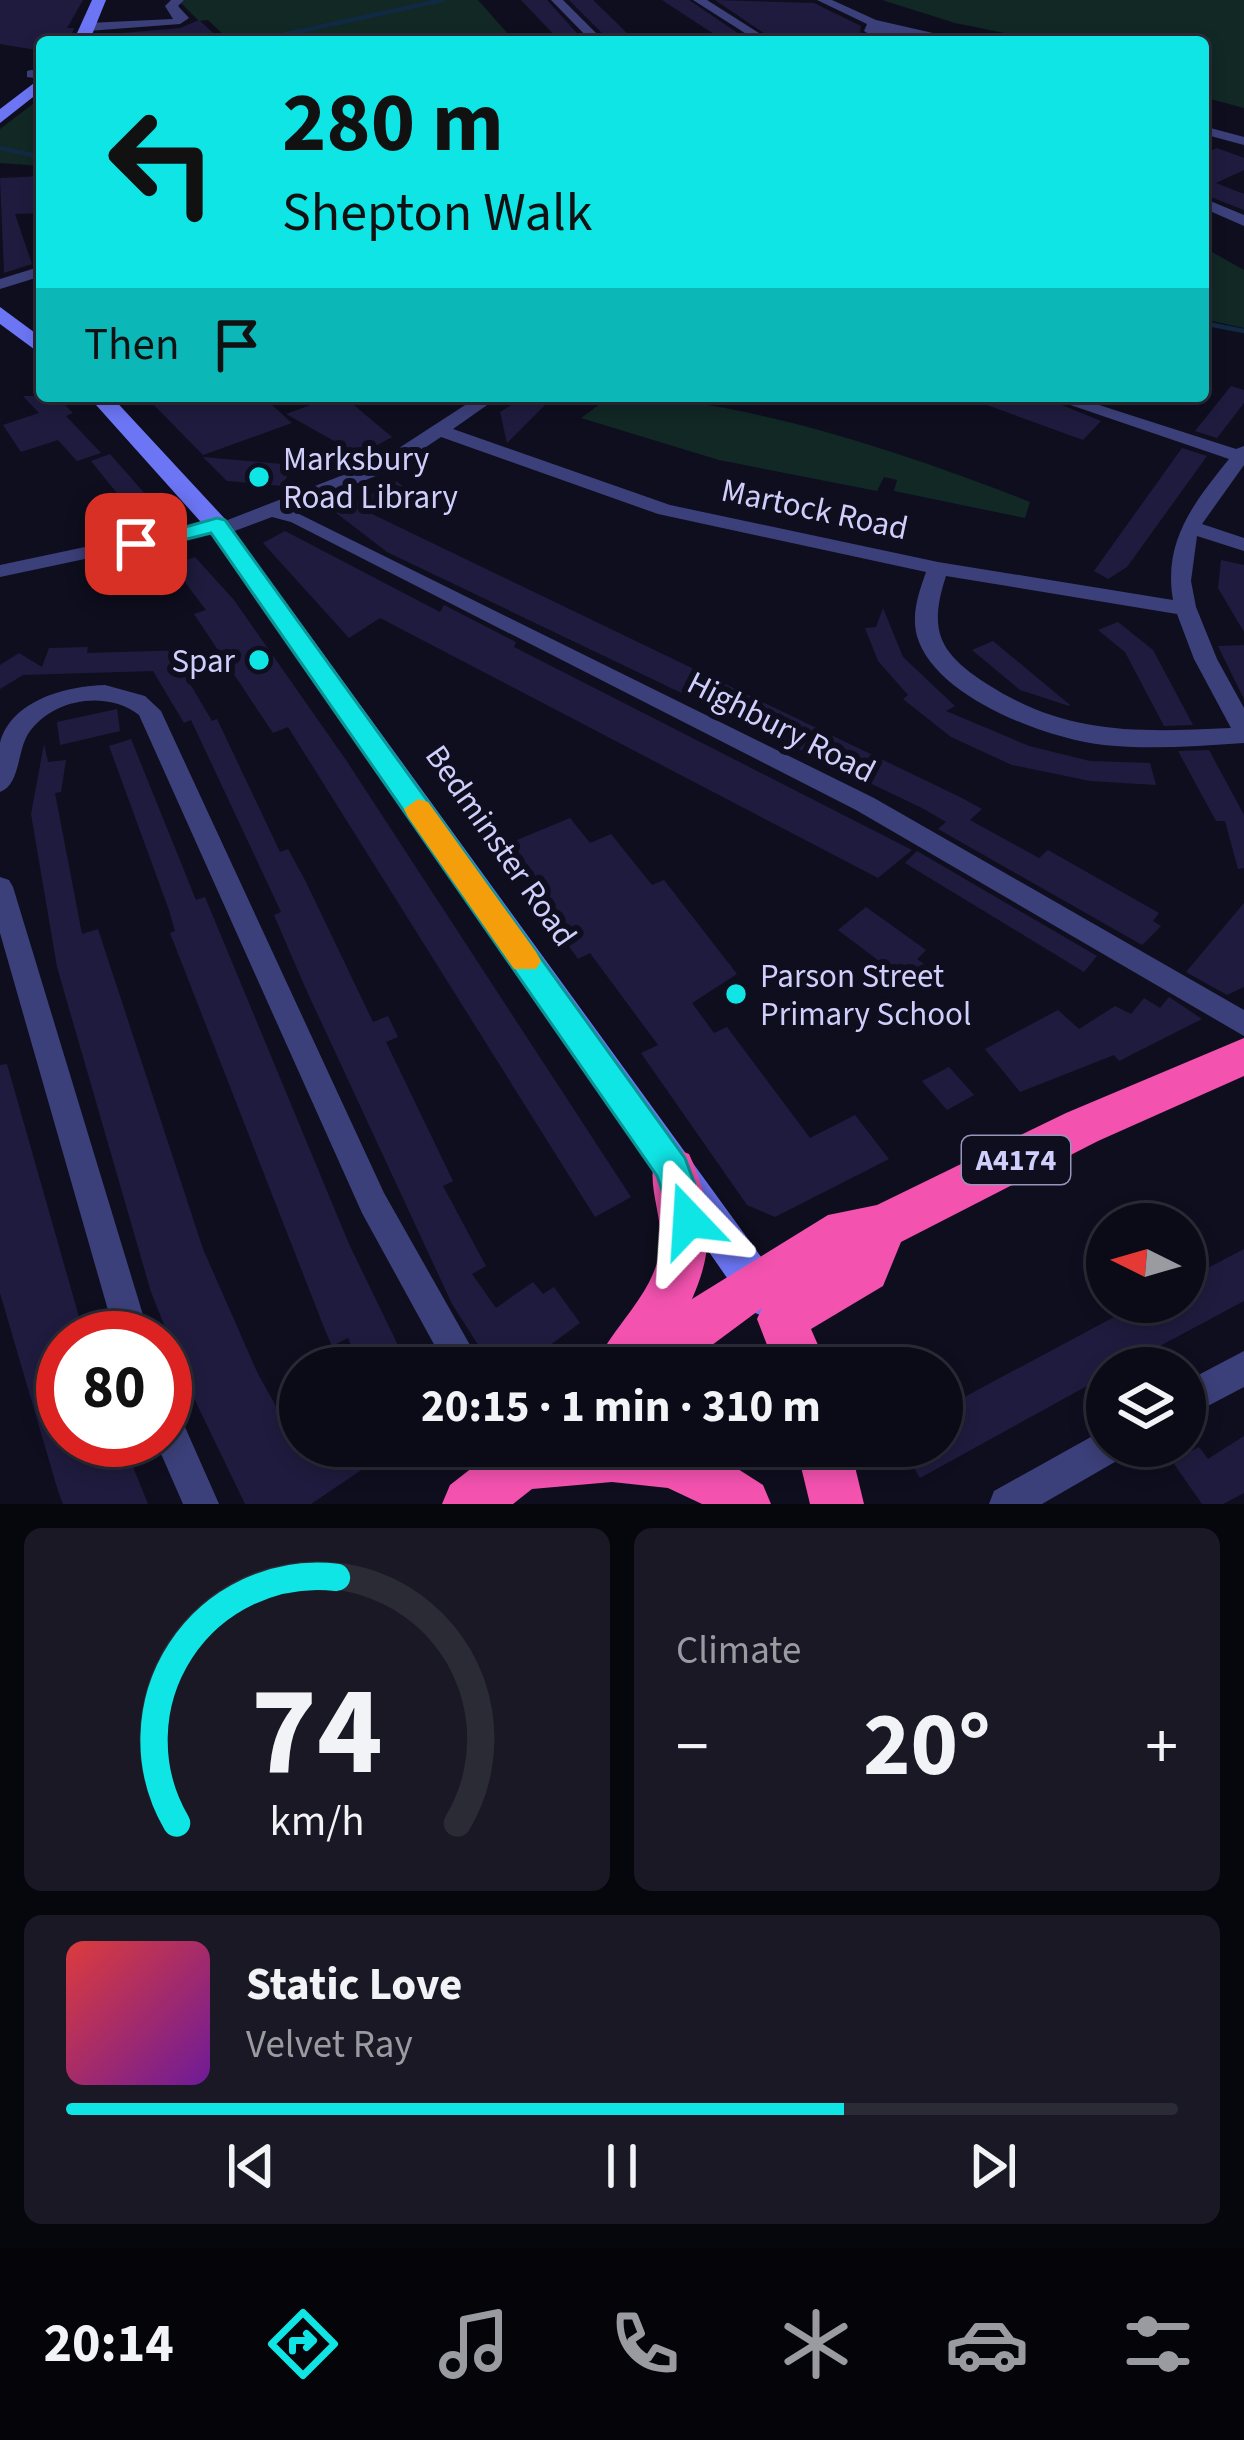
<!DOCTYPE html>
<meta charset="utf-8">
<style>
body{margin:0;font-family:"Source Sans 3",sans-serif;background:#191824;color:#f1f3f6;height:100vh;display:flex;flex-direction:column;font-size:45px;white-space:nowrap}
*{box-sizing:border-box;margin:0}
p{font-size:39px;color:#9a9aa1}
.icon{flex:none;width:66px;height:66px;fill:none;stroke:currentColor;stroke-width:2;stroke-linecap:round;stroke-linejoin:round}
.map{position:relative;height:1504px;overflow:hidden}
.sheet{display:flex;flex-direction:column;gap:24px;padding:24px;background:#06060d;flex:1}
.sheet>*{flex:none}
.banner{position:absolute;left:36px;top:36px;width:1173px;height:366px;border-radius:12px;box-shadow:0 6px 18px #0003,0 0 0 3px #2b2b36;background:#10e5e6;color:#111;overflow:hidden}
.needle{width:78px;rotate:275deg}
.buttons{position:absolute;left:1086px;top:1203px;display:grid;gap:24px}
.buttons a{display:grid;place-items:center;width:120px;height:120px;border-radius:50%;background:#0b0a17;box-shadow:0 6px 18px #0003,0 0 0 3px #2b2b36;font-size:60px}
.speed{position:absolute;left:36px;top:1311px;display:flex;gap:24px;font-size:60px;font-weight:700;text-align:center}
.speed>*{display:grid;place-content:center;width:156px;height:156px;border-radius:50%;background:#0b0a17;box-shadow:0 6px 18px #0003,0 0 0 3px #2b2b36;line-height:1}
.speed .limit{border:18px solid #d22;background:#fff;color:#111}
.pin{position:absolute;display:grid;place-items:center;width:102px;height:102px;color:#fff;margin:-51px;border-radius:24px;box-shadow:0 6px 18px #0006}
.me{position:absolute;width:132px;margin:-66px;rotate:340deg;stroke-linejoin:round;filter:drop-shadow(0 0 9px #0008)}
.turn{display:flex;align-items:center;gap:42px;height:252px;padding:0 48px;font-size:54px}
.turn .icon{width:156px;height:156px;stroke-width:2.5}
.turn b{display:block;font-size:84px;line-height:102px}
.then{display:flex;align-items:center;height:114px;padding:0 48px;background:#0003;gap:24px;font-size:45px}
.big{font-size:90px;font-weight:700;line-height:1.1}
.sheet .tile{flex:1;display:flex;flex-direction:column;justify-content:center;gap:18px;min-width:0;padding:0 42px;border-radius:18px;background:#191824}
.sheet .dial{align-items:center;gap:0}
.dial svg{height:312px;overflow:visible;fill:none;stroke:#2b2b36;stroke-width:7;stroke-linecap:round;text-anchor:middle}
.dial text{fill:#f1f3f6;stroke:none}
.song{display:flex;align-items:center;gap:36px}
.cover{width:144px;height:144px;border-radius:18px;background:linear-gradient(135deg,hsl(0 70% 55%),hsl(280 70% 35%))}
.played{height:12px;border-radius:6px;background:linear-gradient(90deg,#10e5e6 70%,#2b2b36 70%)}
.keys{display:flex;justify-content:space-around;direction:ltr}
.heat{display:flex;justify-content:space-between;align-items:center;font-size:66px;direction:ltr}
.sheet .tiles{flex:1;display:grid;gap:24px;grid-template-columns:1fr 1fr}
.tile:last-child{grid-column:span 2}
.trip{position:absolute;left:279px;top:1347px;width:684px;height:120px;border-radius:60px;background:#0b0a17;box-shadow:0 6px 18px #0003,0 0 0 3px #2b2b36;font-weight:700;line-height:120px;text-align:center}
.menu{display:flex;height:192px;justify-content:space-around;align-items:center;background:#040409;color:#9a9aa1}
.menu .icon{width:84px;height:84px}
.menu .on{color:#10e5e6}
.menu b{font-size:54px;color:#f1f3f6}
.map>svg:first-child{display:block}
</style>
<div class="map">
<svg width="1244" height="1504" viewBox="0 0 1244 1504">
<rect width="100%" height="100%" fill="#0f0e1f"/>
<g fill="#112825">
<polygon points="185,0 478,0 515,42 231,42 208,20 199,21 180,2"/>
<polygon points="882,0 1244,0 1244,108 1203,97 1203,42 1049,42 955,23"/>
<polygon points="42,97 42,166 0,163 0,129"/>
<polygon points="1203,247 1244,270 1244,328 1203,319"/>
<path d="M 611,396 C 738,396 911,455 1030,502 L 1025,518 L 894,491 L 897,480 L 884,477 L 877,491 L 719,460 L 581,418 Z"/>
</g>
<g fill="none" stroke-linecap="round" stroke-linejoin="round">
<g stroke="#112a44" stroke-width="4.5">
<polyline points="273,37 443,0"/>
<polyline points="0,148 42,157"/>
<polyline points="1203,323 1244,331"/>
</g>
</g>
<g fill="#1f1b3e">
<polygon points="0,0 83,0 67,28 74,28 69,42 42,42 42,51 0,44"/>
<polygon points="521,0 547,0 584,41 561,42"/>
<polygon points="569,0 593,0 629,35 607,38"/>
<polygon points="662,0 689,0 751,42 726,42"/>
<polygon points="715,0 814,3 861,26 860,32 870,40 890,42 777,42"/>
<polygon points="199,20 223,42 120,42 123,33 180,28"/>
<polygon points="1217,148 1244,158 1244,170 1216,183 1244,194 1244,210 1203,194 1203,154"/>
<polygon points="42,176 42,213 15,214 32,264 4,273 0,178"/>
<polygon points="1231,386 1244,390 1244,403 1217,438 1195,431"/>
<polygon points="23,396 56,396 73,413 66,416 101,453 77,461 58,440 21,452 3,425 39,413"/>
<polygon points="145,396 262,396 292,423 203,455"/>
<polygon points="335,396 343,396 392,437 359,455 286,414"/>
<polygon points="962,396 1040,396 1101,421 1083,440"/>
<polygon points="522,398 546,404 507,443 500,412"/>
<polygon points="1182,448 1207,456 1127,567 1108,579 1094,571"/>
<polygon points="110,454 160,511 138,519 91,461"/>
<polygon points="203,457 293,465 282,486 261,484 227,481"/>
<polygon points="396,481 414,494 372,514 962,798 982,809 970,820 1039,858 1048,850 1159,913 1153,921 1161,926 1142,945 938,829 946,822 924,809 387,552 322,502 335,497 350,504"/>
<polygon points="285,531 440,612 444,605 516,642 514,647 912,850 878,878 380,618 349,638 263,543"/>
<polygon points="195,557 234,600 346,760 631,1197 595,1217 288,727 273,733 194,614 206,610 172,565"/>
<polygon points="1221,560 1244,565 1244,632 1218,588"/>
<polygon points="883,608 903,657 955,706 946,711 1029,746 1090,761 1150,763 1156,785 1090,781 1012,765 951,737 903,699 908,695 878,661 865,628 876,627"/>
<polygon points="1118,622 1153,650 1193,725 1164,726 1125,652 1098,630"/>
<polygon points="993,641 1070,705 1069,706 1020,690 972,650"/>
<polygon points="1244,645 1244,699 1218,646"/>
<polygon points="88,647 87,653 188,650 197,673 186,677 212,721 217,719 280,852 288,849 306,882 373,1022 388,1016 398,1037 386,1042 453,1181 443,1186 486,1266 472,1274 496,1308 533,1282 543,1294 554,1287 580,1323 519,1368 493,1368 452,1304 305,987 274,915 281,912 222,786 191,720 184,723 153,671 23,675 0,689 0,665 19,653 42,667 49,648"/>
<polygon points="117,709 120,731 60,745 57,722"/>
<polygon points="131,739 196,900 205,897 349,1244 409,1368 361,1368 348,1338 332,1346 325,1330 170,933 175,931 169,910 109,746"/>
<polygon points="44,744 48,762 66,760 61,792 55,793 82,934 98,929 203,1249 258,1374 287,1426 300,1417 300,1446 397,1446 311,1504 245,1504 191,1392 151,1292 57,967 31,814"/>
<polygon points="1209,750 1244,815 1244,868 1238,869 1225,821 1216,821 1178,751"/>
<polygon points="570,818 590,843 611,834 652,885 664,880 737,974 692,1003 714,1033 727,1027 810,1138 855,1115 889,1159 775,1217 747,1205 641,1053 658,1045 590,953 578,959 555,927 560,925 498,848"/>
<polygon points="917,851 1097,956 1084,972 905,863"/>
<polygon points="1244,903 1244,987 1227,995 1186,972"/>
<polygon points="866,907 926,950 917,959 934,971 915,988 838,930"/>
<polygon points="1169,997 1202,1019 1119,1061 1114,1055 1020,1092 985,1049 1058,1010 1079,1029 1115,1006 1131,1014 1144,998 1160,1008"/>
<polygon points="7,1064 85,1338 63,1338 63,1440 122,1440 148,1504 63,1504 58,1491 0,1293 0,1065"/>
<polygon points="949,1067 974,1095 947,1110 922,1081"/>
<polygon points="1244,1249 1244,1301 1119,1368 1107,1368 1107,1375 920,1478 901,1446 942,1446 942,1409 1142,1302 1185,1302 1185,1280"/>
<polygon points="1244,1436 1244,1493 1223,1504 1202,1504 1172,1461 1199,1447 1208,1459"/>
</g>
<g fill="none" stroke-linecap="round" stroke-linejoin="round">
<g fill="#3c407a" fill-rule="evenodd">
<polygon points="171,0 184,0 178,6 189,18 180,24 88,31 82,27 88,23 173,19 165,6"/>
<polygon points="551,0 563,0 605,42 592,42"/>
<polygon points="693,0 707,0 773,42 759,42"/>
<polygon points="817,0 832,0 876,20 959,39 945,42 872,36 864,31 867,24"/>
<polygon points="31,70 42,71 42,79 27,77 27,71"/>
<polygon points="1203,126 1244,137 1244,145 1203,134"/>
<polygon points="1203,198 1244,215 1244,226 1203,208"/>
<polygon points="42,266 42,276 0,289 0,279"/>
<path d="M 479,396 L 500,396 L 453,429 L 670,505 L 938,562 L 1173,600 C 1163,541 1193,504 1229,459 L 1044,396 L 1071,396 L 1236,449 L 1244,446 L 1244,465 L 1202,524 L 1244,538 L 1244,551 L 1197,536 L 1191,581 L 1196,607 L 1217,659 L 1244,708 L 1244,743 C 1197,746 1150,750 1104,745 C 1047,739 934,697 917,636 C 911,614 919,592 926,572 L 658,514 L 441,437 L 393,469 L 291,510 L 874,798 L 1244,1010 L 1244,1036 L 856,810 L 291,522 L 272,517 L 221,536 L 212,532 L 0,577 L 0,565 L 217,519 L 225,521 L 379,461 ZM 946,576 L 1177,614 L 1194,659 L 1231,728 C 1139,732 1068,736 987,684 C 939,653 928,631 946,576 Z"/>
<path d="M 105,685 L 145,696 L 161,711 L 384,1193 L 483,1368 L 447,1368 L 362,1213 L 139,715 C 107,690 52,698 28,734 C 17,752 20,785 0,792 C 0,777 0,757 0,743 C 11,700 67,686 105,685 Z"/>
<polygon points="0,877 9,880 13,887 150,1338 116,1338 0,933"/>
<polygon points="1244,1351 1244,1387 1185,1418 1185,1382"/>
<polygon points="165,1403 177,1409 219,1504 183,1504 155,1440 165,1440"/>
<polygon points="1107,1428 1107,1446 1125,1446 1120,1459 1042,1504 989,1504 994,1491"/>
</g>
<g fill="#6c76f5" fill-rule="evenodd">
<polygon points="92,0 106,0 89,42 73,42"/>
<polygon points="42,77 42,90 0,123 0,109"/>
<polygon points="0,307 42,338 42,355 0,324"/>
<polygon points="88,396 111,396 226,520 780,1283 786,1297 780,1311 765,1317 750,1311 208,530"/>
</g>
<g fill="#f352af" fill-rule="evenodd">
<path d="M 1244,1038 L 1244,1076 L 1098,1141 L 901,1242 L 883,1286 L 811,1329 L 828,1368 L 776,1368 L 757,1319 L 762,1308 L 681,1368 L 594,1368 C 611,1328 650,1298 659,1255 C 667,1221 643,1183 657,1154 L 673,1148 L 689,1154 C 713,1205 715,1248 692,1299 L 828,1215 L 877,1205 L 1066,1113 Z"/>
<polygon points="500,1446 702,1446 763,1485 771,1504 702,1504 668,1488 612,1482 532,1489 513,1504 442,1504 450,1485"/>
<polygon points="796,1446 850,1446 864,1504 810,1504"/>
</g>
</g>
<polygon fill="#10e5e6" stroke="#0a9596" stroke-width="3" points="217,518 225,520 685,1158 708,1220 702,1232 689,1237 677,1232 657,1176 211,533 136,552 125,544"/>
<polygon fill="#f59e0b" points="418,799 428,802 536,952 541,961 536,969 514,969 408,817 404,809"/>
<g fill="#10e5e6" stroke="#0f0e1f" stroke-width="4.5">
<circle cx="259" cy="477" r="12"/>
<circle cx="259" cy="660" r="12"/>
<circle cx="736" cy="994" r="12"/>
</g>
<g text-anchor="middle" stroke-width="12" stroke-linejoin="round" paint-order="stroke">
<rect fill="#0f0e1f" stroke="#9695ba" stroke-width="3" x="962" y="1136" width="108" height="48" rx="9"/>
<g font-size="30" font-weight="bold" fill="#d0cffc">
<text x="1016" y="1170">A4174</text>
</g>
<g font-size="33" fill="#d0cffc" stroke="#0f0e1f" text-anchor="start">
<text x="283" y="470">Marksbury<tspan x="283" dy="38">Road Library</tspan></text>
<text x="235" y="672" text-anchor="end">Spar</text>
<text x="760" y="987">Parson Street<tspan x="760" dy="38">Primary School</tspan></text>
</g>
<g font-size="33" fill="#d0cffc" stroke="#0f0e1f">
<text transform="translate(815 508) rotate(12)" y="12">Martock Road</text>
<text transform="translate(782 726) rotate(27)" y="12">Highbury Road</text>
<text transform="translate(502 845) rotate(55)" y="12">Bedminster Road</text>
</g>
</g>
</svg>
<div class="buttons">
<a><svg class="needle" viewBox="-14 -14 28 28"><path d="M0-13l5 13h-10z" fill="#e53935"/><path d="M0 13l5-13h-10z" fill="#9a9aa1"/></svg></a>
<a><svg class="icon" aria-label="layers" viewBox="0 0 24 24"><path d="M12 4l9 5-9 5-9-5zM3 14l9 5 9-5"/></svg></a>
</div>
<div class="speed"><div class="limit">80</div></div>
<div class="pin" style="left:136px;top:544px;background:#d93025"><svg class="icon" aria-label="arrive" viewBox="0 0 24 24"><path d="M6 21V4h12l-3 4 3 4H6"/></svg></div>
<svg class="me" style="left:689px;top:1220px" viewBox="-20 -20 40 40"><path d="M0-17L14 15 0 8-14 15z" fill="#10e5e6" stroke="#fff" stroke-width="4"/></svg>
<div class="trip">20:15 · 1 min · 310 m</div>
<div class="banner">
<div class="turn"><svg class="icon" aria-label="left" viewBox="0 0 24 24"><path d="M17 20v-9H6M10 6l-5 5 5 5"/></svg><div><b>280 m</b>Shepton Walk</div></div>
<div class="then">Then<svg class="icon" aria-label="arrive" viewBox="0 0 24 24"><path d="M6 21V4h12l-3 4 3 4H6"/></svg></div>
</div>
</div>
<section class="sheet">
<div class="tiles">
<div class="tile dial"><svg viewBox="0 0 100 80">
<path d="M14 69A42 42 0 1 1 86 69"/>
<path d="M14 69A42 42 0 0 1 55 6" stroke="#10e5e6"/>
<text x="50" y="56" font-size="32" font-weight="700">74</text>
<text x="50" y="72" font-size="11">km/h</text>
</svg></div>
<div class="tile"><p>Climate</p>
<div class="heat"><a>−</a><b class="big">20°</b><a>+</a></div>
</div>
<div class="tile">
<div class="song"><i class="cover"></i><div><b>Static Love</b><p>Velvet Ray</p></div></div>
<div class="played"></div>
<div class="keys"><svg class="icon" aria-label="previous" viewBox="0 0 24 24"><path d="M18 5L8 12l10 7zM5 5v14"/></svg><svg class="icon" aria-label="pause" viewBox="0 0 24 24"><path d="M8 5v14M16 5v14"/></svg><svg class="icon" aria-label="next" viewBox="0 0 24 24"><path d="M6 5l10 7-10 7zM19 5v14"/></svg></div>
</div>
</div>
</section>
<nav class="menu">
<b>20:14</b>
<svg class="icon on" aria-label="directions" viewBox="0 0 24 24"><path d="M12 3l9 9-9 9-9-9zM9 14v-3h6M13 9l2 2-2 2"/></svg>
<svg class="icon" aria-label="music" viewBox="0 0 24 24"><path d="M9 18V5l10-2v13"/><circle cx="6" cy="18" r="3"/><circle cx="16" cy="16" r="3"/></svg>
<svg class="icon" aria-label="phone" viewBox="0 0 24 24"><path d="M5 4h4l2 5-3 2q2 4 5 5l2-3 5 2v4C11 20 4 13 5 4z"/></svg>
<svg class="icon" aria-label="climate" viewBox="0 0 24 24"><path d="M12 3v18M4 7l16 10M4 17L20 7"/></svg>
<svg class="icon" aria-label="car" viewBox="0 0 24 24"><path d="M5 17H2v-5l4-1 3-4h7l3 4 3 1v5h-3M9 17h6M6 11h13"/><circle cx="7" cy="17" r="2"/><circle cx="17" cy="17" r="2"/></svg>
<svg class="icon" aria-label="filters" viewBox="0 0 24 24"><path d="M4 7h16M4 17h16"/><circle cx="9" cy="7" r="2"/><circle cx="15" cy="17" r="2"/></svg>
</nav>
